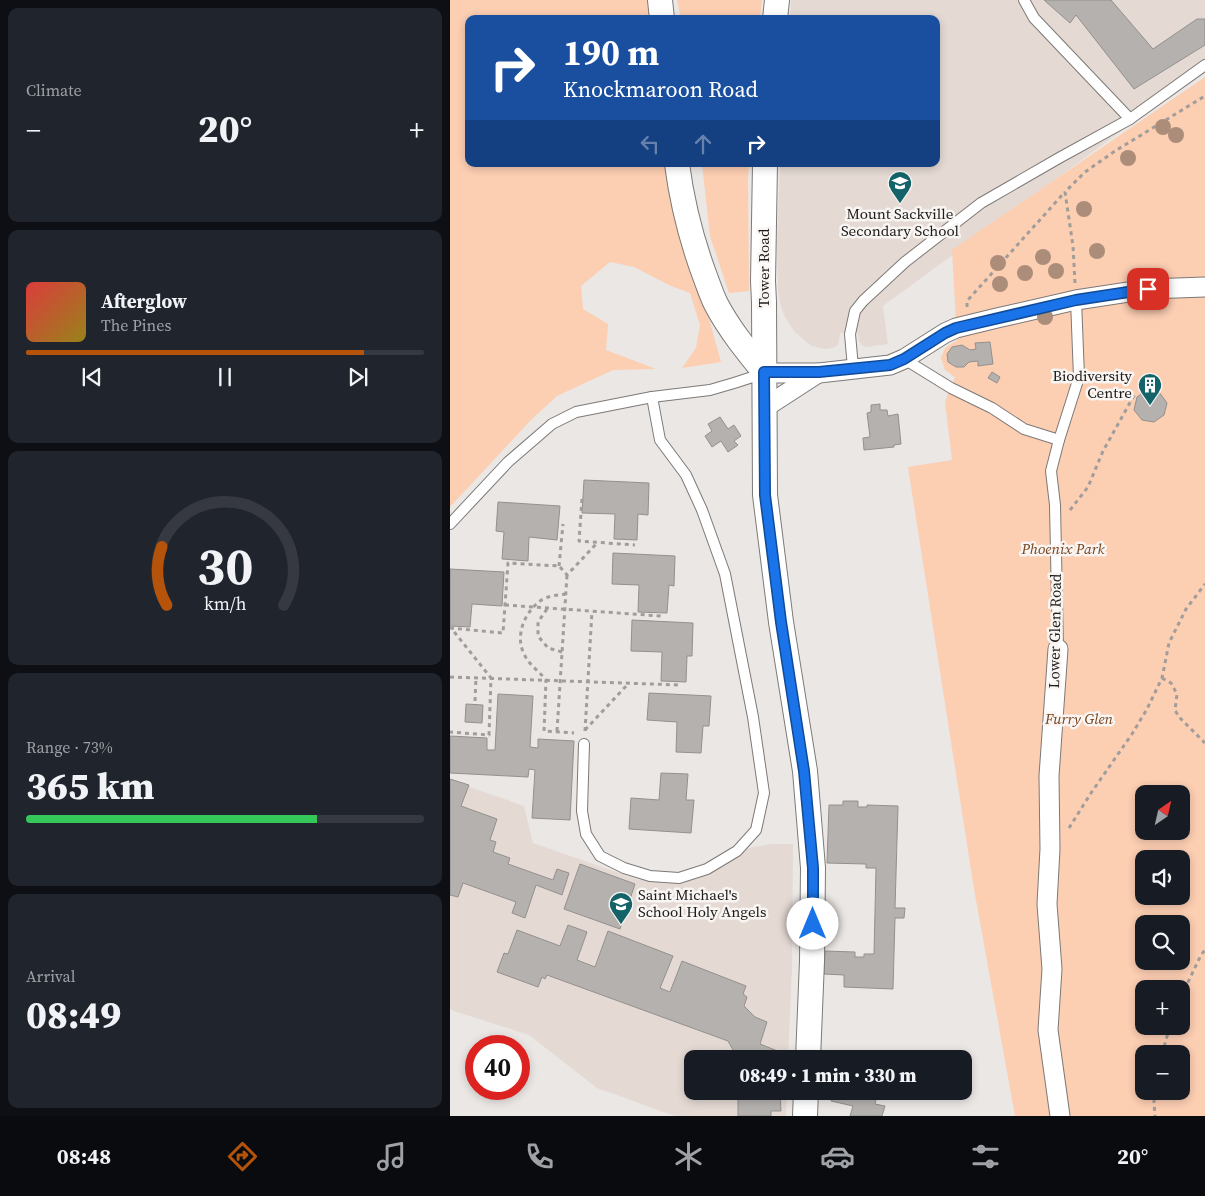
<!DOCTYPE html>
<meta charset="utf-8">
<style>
body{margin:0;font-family:"Source Serif 4",serif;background:#20242c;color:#f1f3f6;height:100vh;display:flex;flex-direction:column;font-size:19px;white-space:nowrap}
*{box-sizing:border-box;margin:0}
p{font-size:16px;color:#9ea1a6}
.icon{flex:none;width:28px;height:28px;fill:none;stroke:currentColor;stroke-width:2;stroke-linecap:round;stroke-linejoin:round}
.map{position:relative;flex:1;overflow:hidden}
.panel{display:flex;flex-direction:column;gap:8px;padding:8px;background:#0d0f14;width:450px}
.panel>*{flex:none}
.top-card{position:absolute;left:15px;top:15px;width:475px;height:152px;border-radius:10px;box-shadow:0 2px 8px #0003;background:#1a4fa0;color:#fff;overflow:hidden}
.needle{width:32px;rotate:34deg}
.tools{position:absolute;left:685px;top:785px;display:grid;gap:10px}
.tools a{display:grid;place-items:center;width:55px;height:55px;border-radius:10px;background:#171b24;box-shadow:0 2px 8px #0003;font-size:25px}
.speed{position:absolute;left:15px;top:1035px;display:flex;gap:10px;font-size:25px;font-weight:700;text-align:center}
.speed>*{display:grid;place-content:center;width:65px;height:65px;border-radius:50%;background:#171b24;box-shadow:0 2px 8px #0003;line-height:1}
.speed .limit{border:8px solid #d22;background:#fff;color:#111}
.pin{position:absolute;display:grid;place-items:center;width:42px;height:42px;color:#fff;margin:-21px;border-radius:10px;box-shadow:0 2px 8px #0006}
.me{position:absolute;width:55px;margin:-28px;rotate:0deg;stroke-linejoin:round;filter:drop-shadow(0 0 4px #0008)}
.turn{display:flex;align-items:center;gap:18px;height:105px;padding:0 15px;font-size:22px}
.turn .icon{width:65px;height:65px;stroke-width:2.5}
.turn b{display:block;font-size:35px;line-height:42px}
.lanes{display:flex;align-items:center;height:48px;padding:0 15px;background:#0003;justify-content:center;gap:25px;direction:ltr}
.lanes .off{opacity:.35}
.big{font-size:38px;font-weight:800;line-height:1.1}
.panel .tile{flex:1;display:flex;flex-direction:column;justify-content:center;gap:8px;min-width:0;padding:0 18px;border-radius:10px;background:#20242c}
.panel .dial{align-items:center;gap:0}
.dial svg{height:130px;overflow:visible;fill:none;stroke:#363941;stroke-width:7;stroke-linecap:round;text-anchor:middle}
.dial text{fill:#f1f3f6;stroke:none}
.song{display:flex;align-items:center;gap:15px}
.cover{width:60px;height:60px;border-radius:8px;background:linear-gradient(135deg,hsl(0 70% 55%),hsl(50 70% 35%))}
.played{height:5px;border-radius:2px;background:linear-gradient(90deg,#b45309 85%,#363941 85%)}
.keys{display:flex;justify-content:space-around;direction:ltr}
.heat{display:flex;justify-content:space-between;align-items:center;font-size:28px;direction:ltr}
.charge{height:8px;border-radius:4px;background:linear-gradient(90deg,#34c759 73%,#363941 0)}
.trip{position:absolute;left:234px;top:1050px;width:288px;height:50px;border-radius:10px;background:#171b24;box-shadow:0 2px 8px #0003;font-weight:800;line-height:50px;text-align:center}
.menu{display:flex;height:80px;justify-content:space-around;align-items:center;background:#090b0e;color:#9ea1a6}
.menu .icon{width:35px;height:35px}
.menu .active{color:#b45309}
.menu b{font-size:22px;color:#f1f3f6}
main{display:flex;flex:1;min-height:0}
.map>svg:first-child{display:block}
</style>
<main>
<section class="panel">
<div class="tile"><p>Climate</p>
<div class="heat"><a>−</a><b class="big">20°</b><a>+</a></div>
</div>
<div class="tile">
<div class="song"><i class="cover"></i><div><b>Afterglow</b><p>The Pines</p></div></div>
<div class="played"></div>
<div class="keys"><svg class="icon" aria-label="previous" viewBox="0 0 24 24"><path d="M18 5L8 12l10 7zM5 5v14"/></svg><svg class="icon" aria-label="pause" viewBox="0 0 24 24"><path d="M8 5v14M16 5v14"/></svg><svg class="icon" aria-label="next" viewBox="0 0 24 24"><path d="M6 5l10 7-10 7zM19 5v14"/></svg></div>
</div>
<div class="tile dial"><svg viewBox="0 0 100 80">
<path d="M14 69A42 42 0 1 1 86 69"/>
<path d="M14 69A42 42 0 0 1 11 33" stroke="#b45309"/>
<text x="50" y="56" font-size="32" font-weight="700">30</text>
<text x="50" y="72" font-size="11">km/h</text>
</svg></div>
<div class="tile"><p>Range · 73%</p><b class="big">365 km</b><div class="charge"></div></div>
<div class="tile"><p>Arrival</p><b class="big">08:49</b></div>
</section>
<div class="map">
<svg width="755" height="1116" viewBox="0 0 755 1116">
<rect width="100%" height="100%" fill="#ebe7e5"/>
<g fill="#e4d9d3">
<polygon points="341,0 755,0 755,73 663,137 433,306 438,344 416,347 412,345 409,341 408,333 390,333 389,341 387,346 382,348 375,349 362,346 354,340 344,331 335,317 331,307 328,290 327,245 330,164 486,164 486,19 340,19"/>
<polygon points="0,780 74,806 83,843 189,880 221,882 274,864 297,848 322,844 343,844 342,968 338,1059 242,1059 242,1091 337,1091 336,1116 225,1116 147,1088 79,1035 4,1011 0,1009"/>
</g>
<g fill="#fcceb2" fill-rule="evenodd">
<polygon points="0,0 197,0 201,19 19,19 19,164 221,164 246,272 271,362 232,368 246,348 250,325 240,293 221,286 184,267 160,262 131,286 133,309 158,324 156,350 206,369 163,370 107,396 81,420 0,507"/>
<polygon points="227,0 312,0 310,19 231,19"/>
<path d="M 755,77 L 755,1116 L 565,1116 L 524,889 L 458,467 L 502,460 L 495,402 L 505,377 L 495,370 L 491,358 L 495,348 L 507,340 L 502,250 ZM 694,794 L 731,794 L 731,831 L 694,831 ZM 694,859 L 731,859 L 731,896 L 694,896 ZM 694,924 L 731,924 L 731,961 L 694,961 ZM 694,989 L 731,989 L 731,1026 L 694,1026 ZM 694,1054 L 731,1054 L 731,1091 L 694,1091 Z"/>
<polygon points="252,164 299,164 298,179 299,291 279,293 260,236"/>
</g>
<g fill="#b4b1af" stroke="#93908e">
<polygon points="594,0 661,0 703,49 747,19 755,19 755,45 684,89 626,15 620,23"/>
<polygon points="540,342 543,364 528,366 528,361 519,362 514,367 506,367 498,362 497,354 502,347 512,345 520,350 526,349 525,343"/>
<polygon points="542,372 550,377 547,383 538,378"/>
<polygon points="697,390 709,392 717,403 714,415 704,422 692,420 684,410 687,397"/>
<polygon points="430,404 430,410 437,410 438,416 448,414 451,444 444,445 444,447 414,450 413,438 420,437 417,413 421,412 421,405"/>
<polygon points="270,417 278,429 284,425 291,436 284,441 288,445 278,452 271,441 262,447 255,436 262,431 258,424"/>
<polygon points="134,480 199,483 198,515 188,514 187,540 164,539 165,514 132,513"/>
<polygon points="48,502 110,506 107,540 79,537 78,561 52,559 54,532 46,531"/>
<polygon points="163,553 225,556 224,586 219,585 217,613 188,612 189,585 162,584"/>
<polygon points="0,569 54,572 52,606 22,604 20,627 0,626"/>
<polygon points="182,620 243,623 242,656 237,656 236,682 211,681 212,652 181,651"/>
<polygon points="199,693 261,696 259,726 253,726 251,753 226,752 227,722 197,720"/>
<polygon points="48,694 83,696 80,747 88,748 88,739 124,741 120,820 82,818 85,770 79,769 78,777 0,773 0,736 37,738 37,750 45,750"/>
<polygon points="16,704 33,705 32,723 15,722"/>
<polygon points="211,773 238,774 236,800 244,800 241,833 179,829 181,798 209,800"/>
<polygon points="0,779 19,785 11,806 47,819 40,840 46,842 43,852 60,858 58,864 103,880 107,869 119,873 112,895 86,885 75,918 62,913 66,902 13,883 8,897 0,895"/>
<polygon points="393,801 408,801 408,807 417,807 417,805 448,806 445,908 455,908 454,918 445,918 443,989 394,987 394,975 374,974 375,951 405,952 405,957 414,957 414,954 424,954 426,868 416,868 416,864 377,863 379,805 393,805"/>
<polygon points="130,864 185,884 170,929 114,909"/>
<polygon points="118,925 137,932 127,960 145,967 158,931 223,956 210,988 220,992 232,961 296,986 293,994 297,997 294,1006 305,1017 317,1022 310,1044 330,1052 330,1059 286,1059 286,1055 278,1041 97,975 95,979 92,977 88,987 47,972 54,953 58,954 67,930 110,946"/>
<polygon points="288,1091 330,1091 331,1111 321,1111 321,1116 288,1116"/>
<polygon points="383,1091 428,1091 425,1104 435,1106 432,1116 400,1116 403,1106 381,1101"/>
</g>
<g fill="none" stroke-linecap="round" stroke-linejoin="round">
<g stroke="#7c7977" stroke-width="12">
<g id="service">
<polyline points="574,0 584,18 680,119"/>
<polyline points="454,359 501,388 542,408 574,429 609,440"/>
<polyline points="403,368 400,334 405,311 413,301 455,262 531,203 609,158 680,119 755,65"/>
<polyline points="0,524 58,462 102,424 126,412 202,397 260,390 284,383 315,373"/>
<polyline points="608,649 605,505 601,471 609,440 629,377 626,300"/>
<polyline points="134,744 132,811 136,834 150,856 174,868 200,876 229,878 257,869 287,851 306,830 314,793 303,717 275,574 252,510 236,475 210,440 202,397"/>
</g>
</g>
<g stroke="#7c7977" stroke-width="21">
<g id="minor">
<polyline points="315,373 369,373 440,365 454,359 495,333 506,328 547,318 626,300 698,289 755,287"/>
<polyline points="314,408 368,373"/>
<polyline points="608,649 599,776 600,849 597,904 602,969 598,1030 610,1116"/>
</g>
</g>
<g stroke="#7c7977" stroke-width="26">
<g id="tertiary">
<polyline points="210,0 212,19"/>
<polyline points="325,19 327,0"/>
<path d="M 227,164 C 232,202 242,242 256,279 C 259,287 262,296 266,304 C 279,329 297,351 315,373"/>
<polyline points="315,164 313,281 314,302 315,495 331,622 355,771 363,868 362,961 358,1059"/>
<polyline points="355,1116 356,1091"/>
</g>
</g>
<g stroke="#a09d9c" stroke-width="3" stroke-dasharray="4 4" stroke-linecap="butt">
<polyline points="625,283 623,246 615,192 635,172 665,151 755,96"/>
<polyline points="517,307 517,301 614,193"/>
<polyline points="132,499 129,541 185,545"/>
<polyline points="620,510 638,487 653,451 686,392"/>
<polyline points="109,566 113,524"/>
<path d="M 116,594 C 107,595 97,596 90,601 C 74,613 65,636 74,654 C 79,665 89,671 96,680 L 94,731 L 124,733"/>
<polyline points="55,605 211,616"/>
<polyline points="97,609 88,622 88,636 98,648 112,652"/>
<polyline points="0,628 53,633 58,563 109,566 117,575 148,542"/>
<polyline points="0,677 230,685"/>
<polyline points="712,678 721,683 727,694 725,710 729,717 755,743"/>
<polyline points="25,701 26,678"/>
<polyline points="135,730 178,684"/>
<polyline points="0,731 0,732 39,735 41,678 1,628"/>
<polyline points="107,731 117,575"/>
<polyline points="135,731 142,611"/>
<polyline points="619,828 641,793 682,734 697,709 712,678 719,643 736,609 755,584"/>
<polyline points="731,997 751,955 755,950"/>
<polyline points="712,1054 720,1026"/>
<polyline points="705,1091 704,1102 705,1116"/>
</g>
<use href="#service" stroke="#fff" stroke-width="10"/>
<use href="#minor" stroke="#fff" stroke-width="19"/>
<use href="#tertiary" stroke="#fff" stroke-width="24"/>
</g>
<g fill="#ab8d79">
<circle cx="713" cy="127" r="8"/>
<circle cx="726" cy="135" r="8"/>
<circle cx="678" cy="158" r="8"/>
<circle cx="634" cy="209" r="8"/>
<circle cx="647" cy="251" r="8"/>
<circle cx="593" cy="257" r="8"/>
<circle cx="548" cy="263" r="8"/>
<circle cx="606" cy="271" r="8"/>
<circle cx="575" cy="273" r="8"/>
<circle cx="550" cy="284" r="8"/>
<circle cx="595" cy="317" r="8"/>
</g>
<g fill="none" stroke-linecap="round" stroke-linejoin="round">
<g stroke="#114b97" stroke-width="12">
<polyline id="route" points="363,924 363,868 354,771 331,622 315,495 314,372 369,372 440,365 454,359 495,333 506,328 626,300 698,289"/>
</g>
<use href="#route" stroke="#1a73e8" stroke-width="9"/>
</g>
<defs>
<g id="school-pin" transform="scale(1.25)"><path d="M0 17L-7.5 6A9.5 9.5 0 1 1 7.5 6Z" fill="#136369" stroke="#f8f5f2"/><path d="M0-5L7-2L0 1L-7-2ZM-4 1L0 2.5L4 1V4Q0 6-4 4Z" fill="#fff"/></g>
<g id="building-pin" transform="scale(1.25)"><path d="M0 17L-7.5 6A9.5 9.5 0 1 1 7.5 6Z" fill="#136369" stroke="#f8f5f2"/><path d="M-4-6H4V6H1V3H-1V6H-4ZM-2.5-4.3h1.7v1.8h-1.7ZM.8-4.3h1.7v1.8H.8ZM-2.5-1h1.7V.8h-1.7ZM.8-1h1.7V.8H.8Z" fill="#fff"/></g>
</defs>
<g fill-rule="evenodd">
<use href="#school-pin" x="450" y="183"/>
<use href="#building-pin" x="700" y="385"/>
<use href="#school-pin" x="171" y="904"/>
</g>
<g text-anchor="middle" stroke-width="5" stroke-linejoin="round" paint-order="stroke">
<g font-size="15" fill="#1d1b1b" stroke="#f8f5f2">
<text x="450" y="219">Mount Sackville<tspan x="450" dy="17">Secondary School</tspan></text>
<text x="682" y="381" text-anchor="end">Biodiversity<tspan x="682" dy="17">Centre</tspan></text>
<text x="188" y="900" text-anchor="start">Saint Michael's<tspan x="188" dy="17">School Holy Angels</tspan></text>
</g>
<g font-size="15" fill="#1d1b1b" stroke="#f8f5f2">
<text transform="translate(314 268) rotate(-90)" y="5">Tower Road</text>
<text transform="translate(605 631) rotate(-89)" y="5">Lower Glen Road</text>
</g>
<g font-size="15" font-style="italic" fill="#774420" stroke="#f8f5f2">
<text x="613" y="554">Phoenix Park</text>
<text x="629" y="724">Furry Glen</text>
</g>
</g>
</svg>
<div class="tools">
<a><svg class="needle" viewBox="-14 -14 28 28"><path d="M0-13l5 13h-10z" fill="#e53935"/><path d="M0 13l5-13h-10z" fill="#9ea1a6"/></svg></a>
<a><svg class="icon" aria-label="sound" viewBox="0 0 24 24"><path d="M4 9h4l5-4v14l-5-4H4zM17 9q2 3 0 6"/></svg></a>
<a><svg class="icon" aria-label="search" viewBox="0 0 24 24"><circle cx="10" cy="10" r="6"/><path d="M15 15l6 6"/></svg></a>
<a>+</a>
<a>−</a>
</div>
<div class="speed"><div class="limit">40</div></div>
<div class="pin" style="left:698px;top:289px;background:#d93025"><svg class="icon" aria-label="arrive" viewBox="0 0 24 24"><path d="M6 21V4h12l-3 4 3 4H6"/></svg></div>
<svg class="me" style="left:363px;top:924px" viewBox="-20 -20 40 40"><circle r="19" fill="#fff"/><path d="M0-13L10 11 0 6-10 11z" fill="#1a73e8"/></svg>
<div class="trip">08:49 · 1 min · 330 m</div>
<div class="top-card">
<div class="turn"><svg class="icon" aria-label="right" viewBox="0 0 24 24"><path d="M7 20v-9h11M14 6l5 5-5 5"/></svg><div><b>190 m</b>Knockmaroon Road</div></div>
<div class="lanes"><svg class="icon off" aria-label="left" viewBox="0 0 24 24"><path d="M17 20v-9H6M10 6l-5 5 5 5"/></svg><svg class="icon off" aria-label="ahead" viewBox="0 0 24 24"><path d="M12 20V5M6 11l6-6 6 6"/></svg><svg class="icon" aria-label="right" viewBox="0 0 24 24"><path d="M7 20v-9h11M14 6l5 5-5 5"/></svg></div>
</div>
</div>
</main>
<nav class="menu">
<b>08:48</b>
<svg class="icon active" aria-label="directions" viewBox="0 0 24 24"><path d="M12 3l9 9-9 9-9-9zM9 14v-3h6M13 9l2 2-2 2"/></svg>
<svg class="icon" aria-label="music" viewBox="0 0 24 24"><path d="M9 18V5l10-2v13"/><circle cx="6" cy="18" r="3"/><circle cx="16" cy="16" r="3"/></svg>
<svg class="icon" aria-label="phone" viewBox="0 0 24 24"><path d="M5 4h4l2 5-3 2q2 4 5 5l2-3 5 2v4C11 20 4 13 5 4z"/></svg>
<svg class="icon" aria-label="climate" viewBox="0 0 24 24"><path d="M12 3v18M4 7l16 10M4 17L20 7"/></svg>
<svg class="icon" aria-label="car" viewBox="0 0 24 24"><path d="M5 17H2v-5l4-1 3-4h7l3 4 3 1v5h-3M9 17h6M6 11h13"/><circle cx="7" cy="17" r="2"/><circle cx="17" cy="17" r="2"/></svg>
<svg class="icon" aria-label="filters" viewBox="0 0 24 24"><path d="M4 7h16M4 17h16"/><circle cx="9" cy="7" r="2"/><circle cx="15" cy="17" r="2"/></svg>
<b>20°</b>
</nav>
